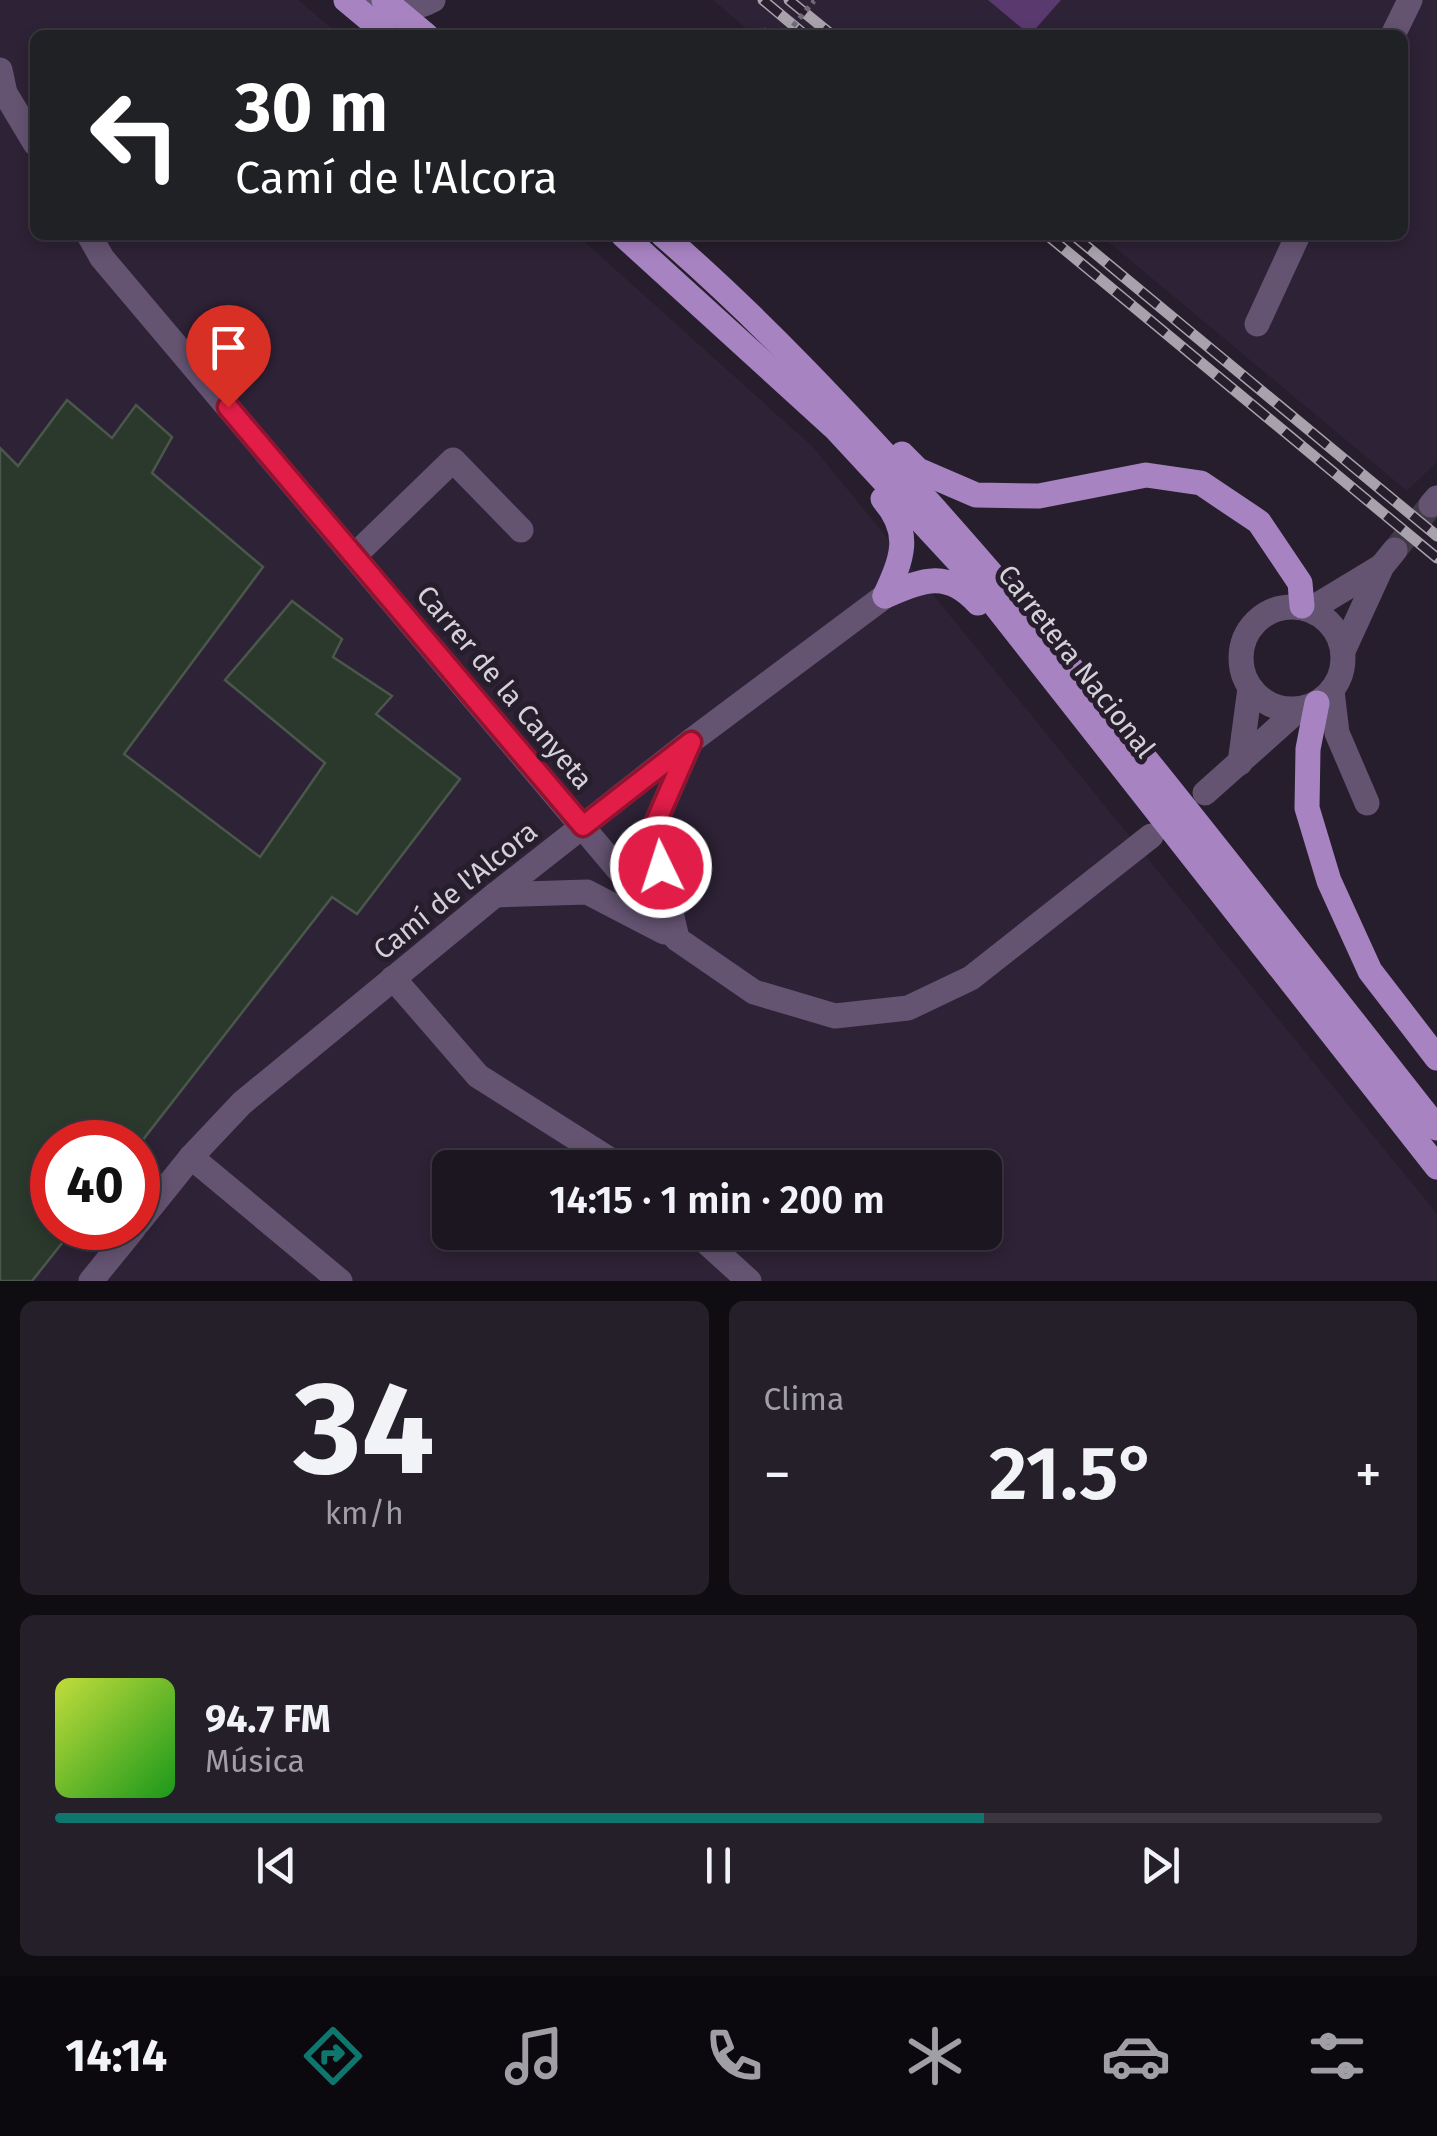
<!DOCTYPE html>
<html lang="es">
<meta charset="utf-8">
<style>
body{margin:0;font-family:"Fira Sans",sans-serif;background:#251f2a;color:#f1f3f6;height:100vh;display:flex;flex-direction:column;font-size:38px;white-space:nowrap}
*{box-sizing:border-box;margin:0}
p{font-size:32px;color:#a09fa5}
.icon{flex:none;width:55px;height:55px;fill:none;stroke:currentColor;stroke-width:2;stroke-linecap:round;stroke-linejoin:round}
.map{position:relative;height:1281px;overflow:hidden}
.side{display:flex;flex-direction:column;gap:20px;padding:20px;background:#0f0c12;flex:1}
.side>*{flex:none}
.banner{position:absolute;left:30px;top:30px;width:1378px;height:210px;border-radius:15px;box-shadow:0 5px 15px #0003,0 0 0 2px #3a353f;background:#202124;color:#fff;overflow:hidden}
.speed{position:absolute;left:30px;top:1120px;display:flex;gap:20px;font-size:50px;font-weight:700;text-align:center}
.speed>*{display:grid;place-content:center;width:130px;height:130px;border-radius:50%;background:#1c1621;box-shadow:0 5px 15px #0003,0 0 0 2px #3a353f;line-height:1}
.speed .limit{border:15px solid #d22;background:#fff;color:#111}
.pin{position:absolute;display:grid;place-items:center;width:85px;height:85px;color:#fff;margin:-102px -42px;border-radius:50% 50% 50% 0;rotate:-45deg;box-shadow:0 0 10px #0007}
.pin .icon{rotate:45deg}
.me{position:absolute;width:110px;margin:-55px;rotate:356deg;stroke-linejoin:round;filter:drop-shadow(0 0 8px #0008)}
.turn{display:flex;align-items:center;gap:35px;height:210px;padding:0 40px;font-size:45px}
.turn .icon{width:130px;height:130px;stroke-width:2.5}
.turn b{display:block;font-size:70px;line-height:85px}
.big{font-size:75px;font-weight:600;line-height:1.1}
.side .tile{flex:1;display:flex;flex-direction:column;justify-content:center;gap:15px;min-width:0;padding:0 35px;border-radius:15px;background:#251f2a}
.side .dial{align-items:center;gap:0}
.dial b{font-size:130px;line-height:1}
.song{display:flex;align-items:center;gap:30px}
.cover{width:120px;height:120px;border-radius:15px;background:linear-gradient(135deg,hsl(70 70% 55%),hsl(120 70% 35%))}
.played{height:10px;border-radius:5px;background:linear-gradient(90deg,#0f766e 70%,#3a353f 70%)}
.keys{display:flex;justify-content:space-around;direction:ltr}
.heat{display:flex;justify-content:space-between;align-items:center;font-size:55px;direction:ltr}
.side .tiles{flex:1;display:grid;gap:20px;grid-template-columns:1fr 1fr}
.tile:last-child{grid-column:span 2}
.trip{position:absolute;left:432px;top:1150px;width:570px;height:100px;border-radius:15px;background:#1c1621;box-shadow:0 5px 15px #0003,0 0 0 2px #3a353f;font-weight:600;line-height:100px;text-align:center}
.tab-bar{display:flex;height:160px;justify-content:space-around;align-items:center;background:#0b090d;color:#a09fa5}
.tab-bar .icon{width:70px;height:70px}
.tab-bar .selected{color:#0f766e}
.tab-bar b{font-size:45px;color:#f1f3f6}
.map>svg:first-child{display:block}
</style>
<div class="map">
<svg width="1437" height="1281" viewBox="0 0 1437 1281">
<rect width="100%" height="100%" fill="#261e2c"/>
<g fill="#2e2236" fill-rule="evenodd">
<path d="M 0,0 L 298,0 L 340,35 L 35,35 L 35,235 L 577,235 L 813,447 L 1437,1214 L 1437,1281 L 0,1281 ZM 52,1142 L 138,1142 L 138,1228 L 52,1228 ZM 450,1168 L 985,1168 L 985,1232 L 450,1232 Z"/>
<polygon points="713,0 1437,0 1437,462 1407,491 1100,235 1402,235 1402,35 754,35"/>
</g>
<polygon fill="#5a396f" points="988,0 1061,0 1030,35"/>
<polygon fill="#2b392c" stroke="#4a584b" stroke-width="2.5" points="67,400 112,438 136,405 172,437 152,473 263,567 124,754 260,857 325,763 225,680 292,601 342,639 333,657 392,696 376,714 460,779 357,914 332,897 138,1146 138,1142 52,1142 52,1228 74,1228 32,1281 0,1281 0,448 18,466"/>
<g fill="none" stroke-linecap="round" stroke-linejoin="round">
<polyline stroke="#403946" stroke-width="25" stroke-dasharray="25 12" stroke-linecap="butt" points="1395,550 1431,505"/>
<g stroke="#736c78" stroke-width="5" stroke-dasharray="5 5" stroke-linecap="butt">
<polyline points="812,0 814,1"/>
<polyline points="763,29 769,35"/>
<polyline points="786,35 793,26"/>
</g>
<g stroke="#645371" stroke-width="25">
<path d="M 363,0 C 384,10 412,12 433,0"/>
<polyline points="1393,35 1410,0"/>
<polyline points="0,70 5,93 35,143"/>
<polyline points="89,235 102,258 677,939 754,992 835,1016 908,1008 971,978 1151,836"/>
<polyline points="1257,324 1298,235"/>
<polyline points="1431,505 1437,498"/>
<polyline points="354,556 453,460 521,530"/>
<circle cx="1292" cy="658" r="51"/>
<polyline points="1311,609 1382,566"/>
<polyline points="1343,651 1382,566 1395,550"/>
<polyline points="1332,691 1337,733 1367,803"/>
<polyline points="1240,763 1250,688"/>
<polyline points="1205,793 1298,710"/>
<polyline points="495,895 587,892 664,932"/>
<polyline points="676,934 652,831 690,744"/>
<polyline points="393,978 478,1076 623,1168"/>
<polyline points="191,1157 340,1281"/>
<polyline points="138,1223 191,1157 242,1103 495,895 691,741 885,596"/>
<polyline points="695,1232 749,1281"/>
<polyline points="91,1281 134,1228"/>
</g>
<g stroke="#a883c2" stroke-width="25">
<polyline points="346,0 388,35"/>
<polyline points="384,0 426,35"/>
<polyline points="623,235 836,429 973,577 1437,1167"/>
<path d="M 663,235 C 759,318 845,410 930,504 C 1109,704 1271,918 1437,1128"/>
<polyline points="902,454 918,470 976,495 1039,496 1146,475 1201,483 1259,522 1300,583 1302,606"/>
<path d="M 883,499 C 913,533 902,559 885,596"/>
<path d="M 885,596 C 923,580 947,569 978,603"/>
<polyline points="1317,703 1308,749 1307,808 1329,881 1370,971 1437,1058"/>
</g>
<g stroke="#a8a2ac" stroke-width="11">
<g id="rail">
<polyline points="763,0 805,35"/>
<polyline points="789,0 832,35"/>
<polyline points="1047,235 1437,558"/>
<polyline points="1073,235 1437,536"/>
</g>
</g>
<use href="#rail" stroke="#261e2c" stroke-width="8" stroke-dasharray="22" stroke-linecap="butt"/>
<polyline stroke="#736c78" stroke-width="5" stroke-dasharray="5 5" stroke-linecap="butt" points="793,26 814,1"/>
</g>
<g fill="none" stroke-linecap="round" stroke-linejoin="round">
<g stroke="#92132f" stroke-width="25">
<polyline id="route" points="228,407 583,826 691,742 652,831 661,867"/>
</g>
<use href="#route" stroke="#e11d48" stroke-width="18"/>
</g>
<g text-anchor="middle" stroke-width="10" stroke-linejoin="round" paint-order="stroke">
<g font-size="28" fill="#d5d0d9" stroke="#261e2c">
<text transform="translate(1077 661) rotate(52)" y="10">Carretera Nacional</text>
<text transform="translate(505 687) rotate(50)" y="10">Carrer de la Canyeta</text>
<text transform="translate(455 890) rotate(-39)" y="10">Camí de l'Alcora</text>
</g>
</g>
</svg>
<div class="speed"><div class="limit">40</div></div>
<div class="pin" style="left:228px;top:407px;background:#d93025"><svg class="icon" aria-label="arrive" viewBox="0 0 24 24"><path d="M6 21V4h12l-3 4 3 4H6"/></svg></div>
<svg class="me" style="left:661px;top:867px" viewBox="-20 -20 40 40"><circle r="17" fill="#e11d48" stroke="#fff" stroke-width="3"/><path d="M0-11L8 9 0 5-8 9z" fill="#fff"/></svg>
<div class="trip">14:15 · 1 min · 200 m</div>
<div class="banner">
<div class="turn"><svg class="icon" aria-label="left" viewBox="0 0 24 24"><path d="M17 20v-9H6M10 6l-5 5 5 5"/></svg><div><b>30 m</b>Camí de l'Alcora</div></div>
</div>
</div>
<section class="side">
<div class="tiles">
<div class="tile dial"><b>34</b><p>km/h</p></div>
<div class="tile"><p>Clima</p>
<div class="heat"><a>−</a><b class="big">21.5°</b><a>+</a></div>
</div>
<div class="tile">
<div class="song"><i class="cover"></i><div><b>94.7 FM</b><p>Música</p></div></div>
<div class="played"></div>
<div class="keys"><svg class="icon" aria-label="previous" viewBox="0 0 24 24"><path d="M18 5L8 12l10 7zM5 5v14"/></svg><svg class="icon" aria-label="pause" viewBox="0 0 24 24"><path d="M8 5v14M16 5v14"/></svg><svg class="icon" aria-label="next" viewBox="0 0 24 24"><path d="M6 5l10 7-10 7zM19 5v14"/></svg></div>
</div>
</div>
</section>
<nav class="tab-bar">
<b>14:14</b>
<svg class="icon selected" aria-label="directions" viewBox="0 0 24 24"><path d="M12 3l9 9-9 9-9-9zM9 14v-3h6M13 9l2 2-2 2"/></svg>
<svg class="icon" aria-label="music" viewBox="0 0 24 24"><path d="M9 18V5l10-2v13"/><circle cx="6" cy="18" r="3"/><circle cx="16" cy="16" r="3"/></svg>
<svg class="icon" aria-label="phone" viewBox="0 0 24 24"><path d="M5 4h4l2 5-3 2q2 4 5 5l2-3 5 2v4C11 20 4 13 5 4z"/></svg>
<svg class="icon" aria-label="climate" viewBox="0 0 24 24"><path d="M12 3v18M4 7l16 10M4 17L20 7"/></svg>
<svg class="icon" aria-label="car" viewBox="0 0 24 24"><path d="M5 17H2v-5l4-1 3-4h7l3 4 3 1v5h-3M9 17h6M6 11h13"/><circle cx="7" cy="17" r="2"/><circle cx="17" cy="17" r="2"/></svg>
<svg class="icon" aria-label="filters" viewBox="0 0 24 24"><path d="M4 7h16M4 17h16"/><circle cx="9" cy="7" r="2"/><circle cx="15" cy="17" r="2"/></svg>
</nav>
